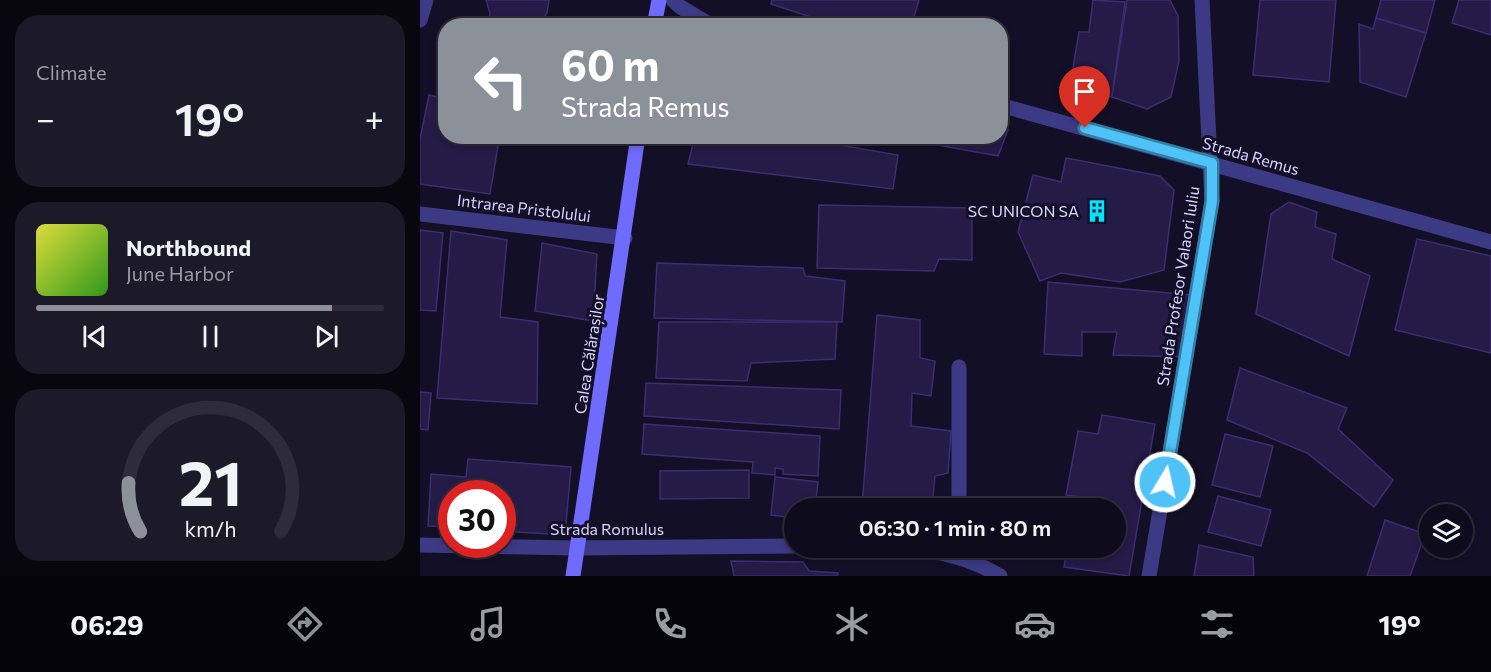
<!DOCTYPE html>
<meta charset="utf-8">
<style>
body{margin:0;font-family:Commissioner,sans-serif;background:#1c1929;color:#f1f3f6;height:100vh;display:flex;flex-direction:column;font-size:22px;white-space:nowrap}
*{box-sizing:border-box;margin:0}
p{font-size:20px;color:#9b9ba3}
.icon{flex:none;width:33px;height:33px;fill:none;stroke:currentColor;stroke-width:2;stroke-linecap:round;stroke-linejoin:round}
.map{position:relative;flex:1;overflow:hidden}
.details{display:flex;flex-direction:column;gap:15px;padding:15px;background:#08060f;width:420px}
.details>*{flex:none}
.hud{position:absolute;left:18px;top:18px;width:570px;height:126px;border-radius:24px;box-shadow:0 3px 9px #0003,0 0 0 2px #2e2b3b;background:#8c9099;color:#fff;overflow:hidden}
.controls{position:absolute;left:999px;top:504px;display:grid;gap:12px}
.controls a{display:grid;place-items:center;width:54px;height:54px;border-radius:50%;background:#0e0b1c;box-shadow:0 3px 9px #0003,0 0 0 2px #2e2b3b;font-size:30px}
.speed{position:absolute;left:18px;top:480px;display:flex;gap:12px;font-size:30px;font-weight:700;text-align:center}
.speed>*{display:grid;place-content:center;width:78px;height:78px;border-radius:50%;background:#0e0b1c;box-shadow:0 3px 9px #0003,0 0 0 2px #2e2b3b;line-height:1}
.speed .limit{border:9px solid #d22;background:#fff;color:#111}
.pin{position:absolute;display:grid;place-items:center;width:51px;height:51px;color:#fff;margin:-62px -26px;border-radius:50% 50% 50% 0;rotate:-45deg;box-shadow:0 0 6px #0007}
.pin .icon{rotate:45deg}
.me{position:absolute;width:66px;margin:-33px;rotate:9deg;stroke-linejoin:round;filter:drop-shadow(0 0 4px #0008)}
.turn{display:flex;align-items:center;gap:21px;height:126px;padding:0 24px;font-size:27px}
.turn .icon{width:78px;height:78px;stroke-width:2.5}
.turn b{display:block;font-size:42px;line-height:51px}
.big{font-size:45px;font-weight:600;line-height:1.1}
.details .widget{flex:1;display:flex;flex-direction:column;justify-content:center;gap:9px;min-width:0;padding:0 21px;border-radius:24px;background:#1c1929}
.details .dial{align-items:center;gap:0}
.dial svg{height:156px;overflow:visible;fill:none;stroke:#2e2b3b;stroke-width:7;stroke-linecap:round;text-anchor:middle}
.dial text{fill:#f1f3f6;stroke:none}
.song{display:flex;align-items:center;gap:18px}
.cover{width:72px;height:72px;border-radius:9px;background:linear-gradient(135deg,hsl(60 70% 55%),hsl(110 70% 35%))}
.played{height:6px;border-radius:3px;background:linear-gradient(90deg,#8c9099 85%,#2e2b3b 85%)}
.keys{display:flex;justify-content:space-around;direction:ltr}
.heat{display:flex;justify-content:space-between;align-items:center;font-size:33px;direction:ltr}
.trip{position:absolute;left:364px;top:498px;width:342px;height:60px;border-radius:30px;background:#0e0b1c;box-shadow:0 3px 9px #0003,0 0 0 2px #2e2b3b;font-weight:600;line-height:60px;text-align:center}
.menu{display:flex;height:96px;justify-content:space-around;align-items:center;background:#06040b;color:#9b9ba3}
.menu .icon{width:42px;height:42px}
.menu .selected{color:#8c9099}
.menu b{font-size:27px;color:#f1f3f6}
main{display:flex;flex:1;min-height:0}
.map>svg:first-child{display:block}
</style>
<main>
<section class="details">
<div class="widget"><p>Climate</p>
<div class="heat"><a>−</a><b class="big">19°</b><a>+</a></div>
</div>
<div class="widget">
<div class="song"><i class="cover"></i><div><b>Northbound</b><p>June Harbor</p></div></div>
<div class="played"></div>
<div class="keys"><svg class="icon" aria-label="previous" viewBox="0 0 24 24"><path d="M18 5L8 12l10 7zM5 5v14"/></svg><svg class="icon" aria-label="pause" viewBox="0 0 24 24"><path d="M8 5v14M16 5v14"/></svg><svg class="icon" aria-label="next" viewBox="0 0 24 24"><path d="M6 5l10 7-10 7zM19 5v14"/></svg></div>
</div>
<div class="widget dial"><svg viewBox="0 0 100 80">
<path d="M14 69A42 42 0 1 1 86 69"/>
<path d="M14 69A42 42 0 0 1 8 44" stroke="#8c9099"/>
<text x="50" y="56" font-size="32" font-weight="700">21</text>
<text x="50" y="72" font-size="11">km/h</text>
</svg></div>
</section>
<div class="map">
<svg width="1071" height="576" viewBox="0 0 1071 576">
<rect width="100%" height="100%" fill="#130f26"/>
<g fill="#241b47" stroke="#3b2d73" stroke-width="1.5">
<polygon points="66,0 129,0 127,13 118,26 68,26 70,13"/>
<polygon points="352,0 499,0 491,26 418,26 351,4"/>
<polygon points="673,0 705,2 692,97 649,91 659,32 669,32"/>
<polygon points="707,0 750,0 758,16 759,61 751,97 727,109 692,97"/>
<polygon points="840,0 916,0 909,82 833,75"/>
<polygon points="961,0 1015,0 1006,33 956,18"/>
<polygon points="1039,0 1071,0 1071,35 1032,23"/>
<polygon points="956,18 1006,33 986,97 940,82 939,24 953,29"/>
<polygon points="9,95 26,99 26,136 78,146 70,194 0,184 0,139"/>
<polygon points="580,128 588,130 578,156 467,136 580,136"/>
<polygon points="275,136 368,136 478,155 473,189 268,164"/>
<polygon points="646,158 740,176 754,190 744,270 700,282 641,273 620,281 598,232 613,175 641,182"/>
<polygon points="869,202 897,212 895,227 916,234 912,259 950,276 929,356 836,314 851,214"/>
<polygon points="399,205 552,208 552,260 519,259 514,271 397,268"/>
<polygon points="0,230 23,233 16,311 0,310"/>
<polygon points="31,231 87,240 80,317 118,322 117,404 17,398"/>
<polygon points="997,239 1071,256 1071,353 975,330"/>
<polygon points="122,243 177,254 173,321 115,311"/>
<polygon points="237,263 383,268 385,276 425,281 422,322 234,318"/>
<polygon points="628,282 771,295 765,357 693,355 697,332 662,332 662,356 624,354"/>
<polygon points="457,315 500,320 500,358 515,361 511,396 492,393 491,426 531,431 528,473 515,476 512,508 442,506"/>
<polygon points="239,322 417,322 415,359 331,363 327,381 236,378"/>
<polygon points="820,368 927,408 918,429 973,480 954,507 887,453 807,420"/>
<polygon points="226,383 421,390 419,429 224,416"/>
<polygon points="0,392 11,393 8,430 0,429"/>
<polygon points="682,415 735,424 709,576 644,567 647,548 696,548 696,508 658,508 660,497 646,495 658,431 678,434"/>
<polygon points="224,424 400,436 398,476 363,474 363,469 355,468 355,475 332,473 333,462 222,454"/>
<polygon points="805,434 853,446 840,497 792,485"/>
<polygon points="48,459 151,467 145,535 82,531 82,494 32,494 32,527 8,526 11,474 46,477"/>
<polygon points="329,470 329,498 240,499 240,471"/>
<polygon points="355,477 398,482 395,508 375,508 375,518 351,515"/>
<polygon points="798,496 851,510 841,546 788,532"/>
<polygon points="965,520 1005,534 990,576 947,576"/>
<polygon points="779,545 833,557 834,576 774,576"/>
<polygon points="311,561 383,562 389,571 418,573 417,576 314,576"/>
</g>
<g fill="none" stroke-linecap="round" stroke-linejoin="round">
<g stroke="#3d3a85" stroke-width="15">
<polyline points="253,0 259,6 292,26"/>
<polyline points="0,20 6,0"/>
<polyline points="580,105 1071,242"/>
<polyline points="0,214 205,238"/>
<polyline points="539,508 539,367"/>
<polyline points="729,576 792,201 782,0"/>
</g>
<g stroke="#3d3a85" stroke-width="15">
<polyline points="0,545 157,548 375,546"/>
<path d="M 490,548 C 520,551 554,560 580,576"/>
</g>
<g stroke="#6f6bff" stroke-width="15">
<polyline points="234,26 239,0"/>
<polyline points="153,576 218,136"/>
</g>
</g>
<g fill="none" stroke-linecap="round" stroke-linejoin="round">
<g stroke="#337fa1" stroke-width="15">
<polyline id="route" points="665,128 792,163 792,201 745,482"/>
</g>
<use href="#route" stroke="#4fc3f7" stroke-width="10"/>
</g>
<defs>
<g id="building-bare" transform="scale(1.8)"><path d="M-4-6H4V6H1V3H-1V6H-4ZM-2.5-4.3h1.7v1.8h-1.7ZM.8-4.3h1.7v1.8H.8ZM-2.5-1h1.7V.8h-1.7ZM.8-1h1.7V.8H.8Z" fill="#00e5ff" stroke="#130f26" stroke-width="2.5" paint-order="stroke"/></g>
</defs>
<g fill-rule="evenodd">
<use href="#building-bare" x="677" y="211"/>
</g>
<g text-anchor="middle" stroke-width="6" stroke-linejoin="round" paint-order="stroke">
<g font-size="16" fill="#d9d4ff" stroke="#130f26">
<text transform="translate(831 156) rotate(16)" y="6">Strada Remus</text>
<text transform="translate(104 208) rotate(7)" y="6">Intrarea Pristolului</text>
<text transform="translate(758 286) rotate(-81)" y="6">Strada Profesor Valaori Iuliu</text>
<text transform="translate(169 354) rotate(-81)" y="6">Calea Călărașilor</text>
<text x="187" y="535">Strada Romulus</text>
</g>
<g font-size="16" fill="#d9d4ff" stroke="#130f26" text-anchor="end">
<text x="659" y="217">SC UNICON SA</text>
</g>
</g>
</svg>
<div class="controls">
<a><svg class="icon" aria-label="layers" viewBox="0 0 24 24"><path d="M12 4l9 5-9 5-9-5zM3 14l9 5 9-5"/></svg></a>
</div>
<div class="speed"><div class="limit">30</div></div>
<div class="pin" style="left:665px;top:128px;background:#d93025"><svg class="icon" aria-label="arrive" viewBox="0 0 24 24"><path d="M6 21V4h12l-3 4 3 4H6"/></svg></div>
<svg class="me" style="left:745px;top:482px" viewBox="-20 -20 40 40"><circle r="17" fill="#4fc3f7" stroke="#fff" stroke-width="3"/><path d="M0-11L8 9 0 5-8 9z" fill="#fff"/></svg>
<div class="trip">06:30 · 1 min · 80 m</div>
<div class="hud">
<div class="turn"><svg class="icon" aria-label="left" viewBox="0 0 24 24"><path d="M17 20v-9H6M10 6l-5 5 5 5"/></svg><div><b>60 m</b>Strada Remus</div></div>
</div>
</div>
</main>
<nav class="menu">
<b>06:29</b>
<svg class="icon selected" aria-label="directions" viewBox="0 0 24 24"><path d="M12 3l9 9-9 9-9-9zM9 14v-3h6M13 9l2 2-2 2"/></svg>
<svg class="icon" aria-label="music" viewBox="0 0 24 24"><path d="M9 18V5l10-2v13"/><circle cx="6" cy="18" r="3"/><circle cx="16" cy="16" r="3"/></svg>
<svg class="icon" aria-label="phone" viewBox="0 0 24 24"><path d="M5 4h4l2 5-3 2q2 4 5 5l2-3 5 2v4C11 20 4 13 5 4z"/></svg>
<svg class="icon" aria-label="climate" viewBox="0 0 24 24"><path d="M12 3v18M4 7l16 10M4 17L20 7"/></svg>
<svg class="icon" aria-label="car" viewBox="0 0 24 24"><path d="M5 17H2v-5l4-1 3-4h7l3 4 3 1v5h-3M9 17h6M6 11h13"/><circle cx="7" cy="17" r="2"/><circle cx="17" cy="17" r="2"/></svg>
<svg class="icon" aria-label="filters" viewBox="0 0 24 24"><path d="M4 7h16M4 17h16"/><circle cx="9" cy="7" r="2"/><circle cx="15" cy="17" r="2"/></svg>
<b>19°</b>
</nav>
